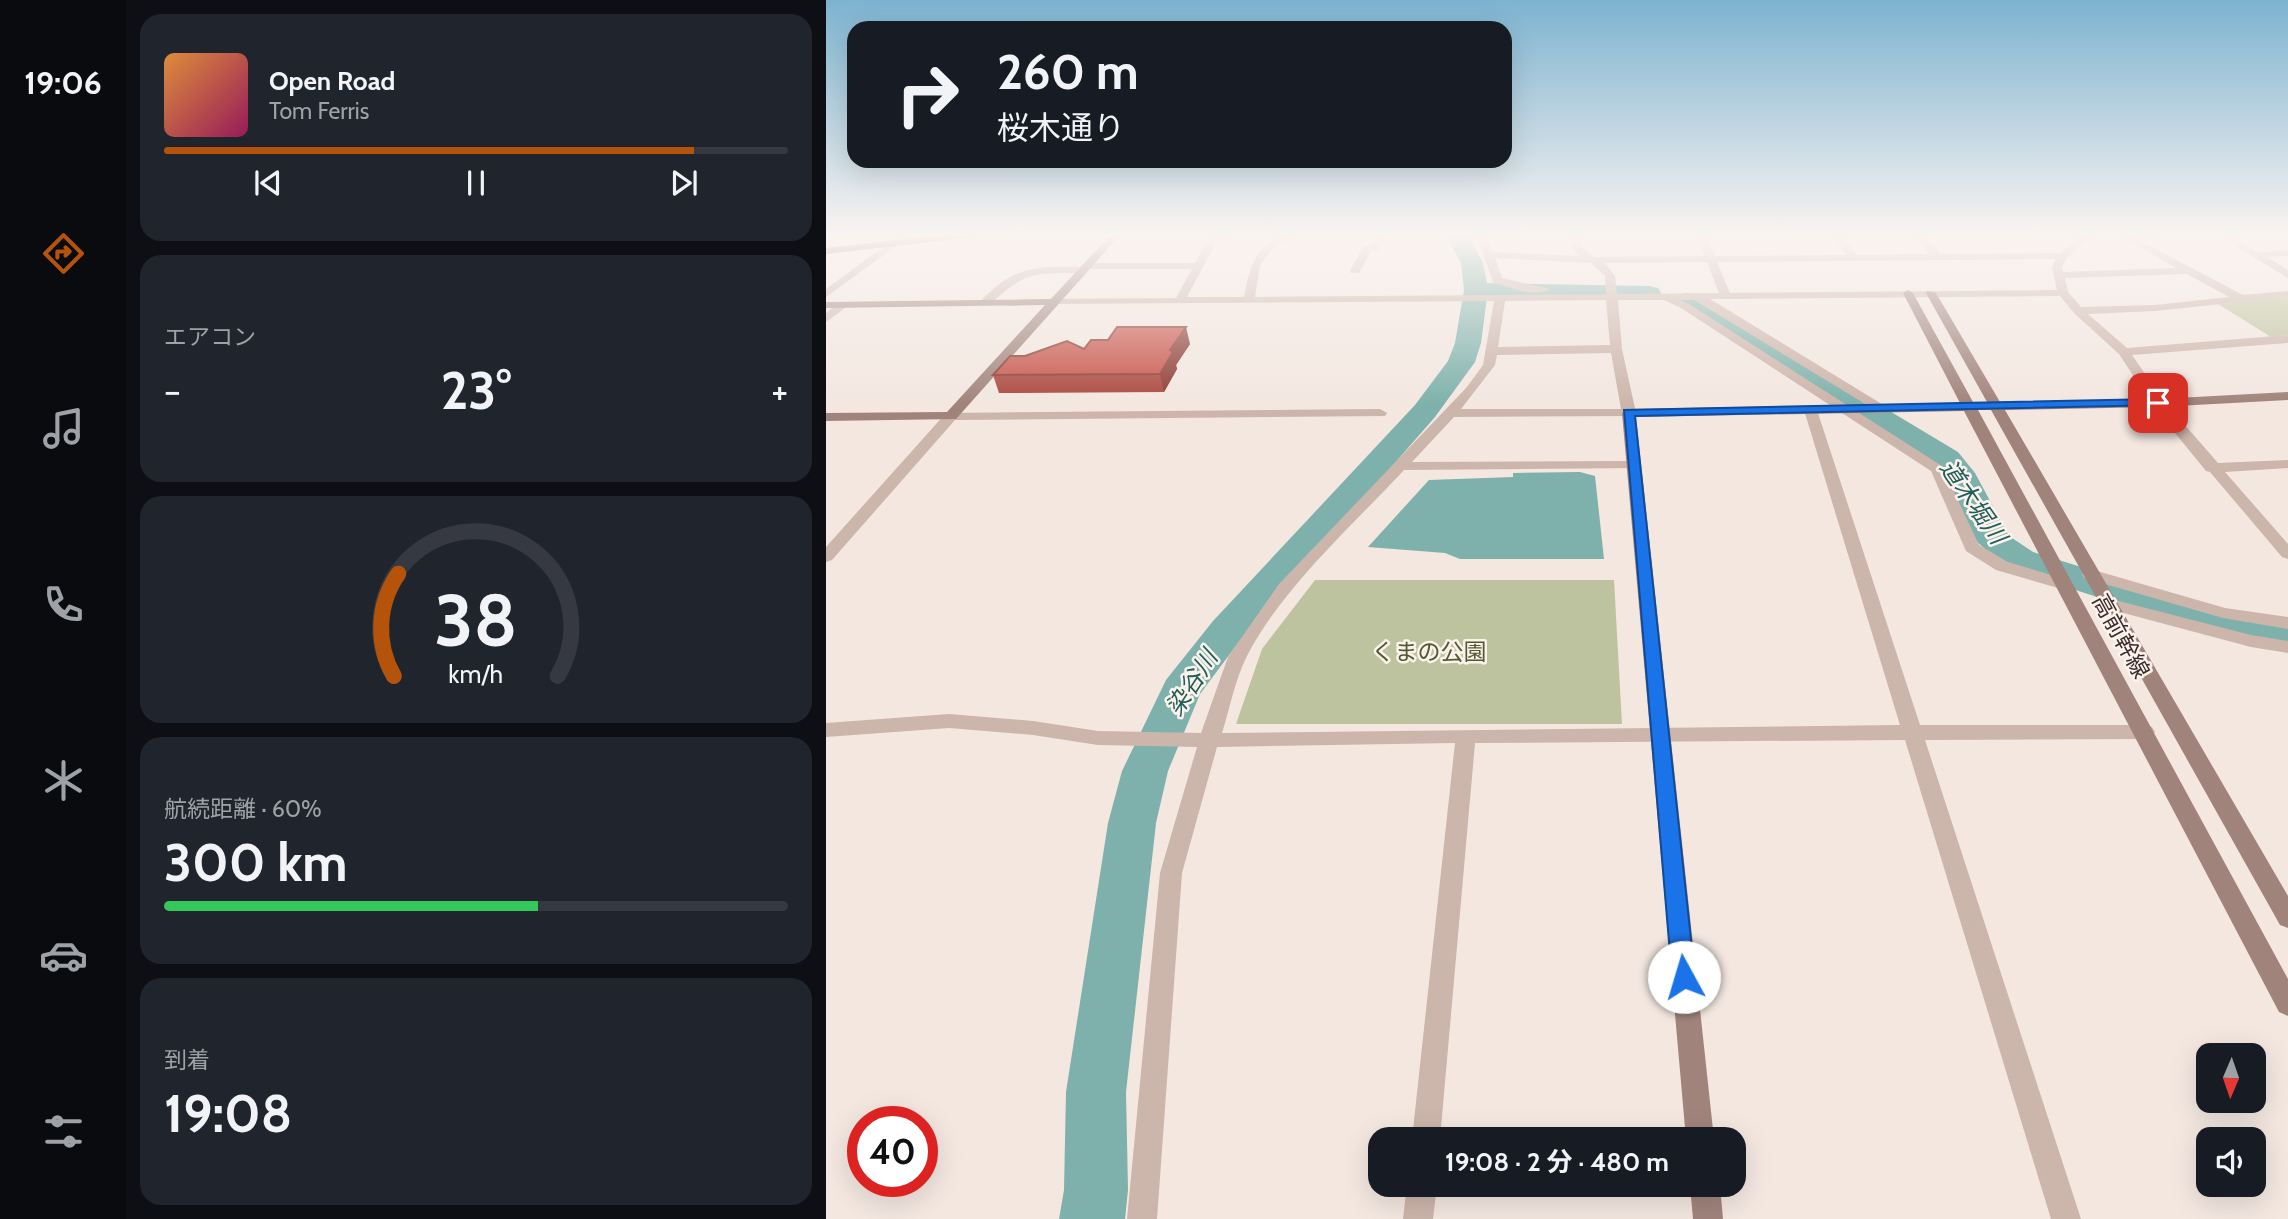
<!DOCTYPE html>
<html lang="ja">
<meta charset="utf-8">
<style>
body{margin:0;font-family:Cabin,"Noto Sans JP",sans-serif;background:#20242c;color:#f1f3f6;height:100vh;display:flex;flex-direction:column;font-size:26px;white-space:nowrap}
*{box-sizing:border-box;margin:0}
p{font-size:23px;color:#9ea1a6}
.icon{flex:none;width:38px;height:38px;fill:none;stroke:currentColor;stroke-width:2;stroke-linecap:round;stroke-linejoin:round}
.map{position:relative;flex:1;overflow:hidden}
.side{display:flex;flex-direction:column;gap:14px;padding:14px;background:#0d0f14;width:700px}
.side>*{flex:none}
.guide{position:absolute;left:21px;top:21px;width:665px;height:147px;border-radius:21px;box-shadow:0 7px 28px #0002;background:#171b24;color:#f1f3f6;overflow:hidden}
.needle{width:46px;rotate:182deg}
.tools{position:absolute;left:1370px;top:1043px;display:grid;gap:14px}
.tools a{display:grid;place-items:center;width:70px;height:70px;border-radius:14px;background:#171b24;box-shadow:0 7px 28px #0002;font-size:35px}
.speed{position:absolute;left:21px;top:1106px;display:flex;gap:14px;font-size:35px;font-weight:700;text-align:center}
.speed>*{display:grid;place-content:center;width:91px;height:91px;border-radius:50%;background:#171b24;box-shadow:0 7px 28px #0002;line-height:1}
.speed .limit{border:10px solid #d22;background:#fff;color:#111}
.pin{position:absolute;display:grid;place-items:center;width:60px;height:60px;color:#fff;margin:-30px;border-radius:14px;box-shadow:0 4px 10px #0006}
.me{position:absolute;width:77px;margin:-38px;rotate:354deg;stroke-linejoin:round;filter:drop-shadow(0 0 5px #0008)}
.turn{display:flex;align-items:center;gap:24px;height:147px;padding:0 35px;font-size:32px}
.turn .icon{width:91px;height:91px;stroke-width:2.5}
.turn b{display:block;font-size:49px;line-height:60px}
.big{font-size:52px;font-weight:700;line-height:1.1}
.side .card{flex:1;display:flex;flex-direction:column;justify-content:center;gap:10px;min-width:0;padding:0 24px;border-radius:21px;background:#20242c}
.side .dial{align-items:center;gap:0}
.dial svg{height:182px;overflow:visible;fill:none;stroke:#363941;stroke-width:7;stroke-linecap:round;text-anchor:middle}
.dial text{fill:#f1f3f6;stroke:none}
.song{display:flex;align-items:center;gap:21px}
.cover{width:84px;height:84px;border-radius:10px;background:linear-gradient(135deg,hsl(30 70% 55%),hsl(330 70% 35%))}
.played{height:7px;border-radius:4px;background:linear-gradient(90deg,#b45309 85%,#363941 85%)}
.keys{display:flex;justify-content:space-around;direction:ltr}
.heat{display:flex;justify-content:space-between;align-items:center;font-size:38px;direction:ltr}
.charge{height:10px;border-radius:5px;background:linear-gradient(90deg,#34c759 60%,#363941 0)}
.trip{position:absolute;left:542px;top:1127px;width:378px;height:70px;border-radius:21px;background:#171b24;box-shadow:0 7px 28px #0002;font-weight:700;line-height:70px;text-align:center}
main{display:flex;flex:1;min-height:0}
.menu{display:flex;flex-direction:column;width:126px;justify-content:space-around;align-items:center;background:#090b0e;color:#9ea1a6}
.menu .icon{width:49px;height:49px}
.menu .on{color:#b45309}
.menu b{font-size:32px;color:#f1f3f6}
.map>svg:first-child{display:block}
</style>
<main>
<nav class="menu">
<b>19:06</b>
<svg class="icon on" aria-label="directions" viewBox="0 0 24 24"><path d="M12 3l9 9-9 9-9-9zM9 14v-3h6M13 9l2 2-2 2"/></svg>
<svg class="icon" aria-label="music" viewBox="0 0 24 24"><path d="M9 18V5l10-2v13"/><circle cx="6" cy="18" r="3"/><circle cx="16" cy="16" r="3"/></svg>
<svg class="icon" aria-label="phone" viewBox="0 0 24 24"><path d="M5 4h4l2 5-3 2q2 4 5 5l2-3 5 2v4C11 20 4 13 5 4z"/></svg>
<svg class="icon" aria-label="climate" viewBox="0 0 24 24"><path d="M12 3v18M4 7l16 10M4 17L20 7"/></svg>
<svg class="icon" aria-label="car" viewBox="0 0 24 24"><path d="M5 17H2v-5l4-1 3-4h7l3 4 3 1v5h-3M9 17h6M6 11h13"/><circle cx="7" cy="17" r="2"/><circle cx="17" cy="17" r="2"/></svg>
<svg class="icon" aria-label="filters" viewBox="0 0 24 24"><path d="M4 7h16M4 17h16"/><circle cx="9" cy="7" r="2"/><circle cx="15" cy="17" r="2"/></svg>
</nav>
<section class="side">
<div class="card">
<div class="song"><i class="cover"></i><div><b>Open Road</b><p>Tom Ferris</p></div></div>
<div class="played"></div>
<div class="keys"><svg class="icon" aria-label="previous" viewBox="0 0 24 24"><path d="M18 5L8 12l10 7zM5 5v14"/></svg><svg class="icon" aria-label="pause" viewBox="0 0 24 24"><path d="M8 5v14M16 5v14"/></svg><svg class="icon" aria-label="next" viewBox="0 0 24 24"><path d="M6 5l10 7-10 7zM19 5v14"/></svg></div>
</div>
<div class="card"><p>エアコン</p>
<div class="heat"><a>−</a><b class="big">23°</b><a>+</a></div>
</div>
<div class="card dial"><svg viewBox="0 0 100 80">
<path d="M14 69A42 42 0 1 1 86 69"/>
<path d="M14 69A42 42 0 0 1 16 24" stroke="#b45309"/>
<text x="50" y="56" font-size="32" font-weight="700">38</text>
<text x="50" y="72" font-size="11">km/h</text>
</svg></div>
<div class="card"><p>航続距離 · 60%</p><b class="big">300 km</b><div class="charge"></div></div>
<div class="card"><p>到着</p><b class="big">19:08</b></div>
</section>
<div class="map">
<svg width="1462" height="1219" viewBox="0 0 1462 1219">
<rect width="100%" height="100%" fill="#f3e7e0"/>
<g fill="#bdc39f">
<polygon points="1462,297 1462,335 1445,337 1392,304"/>
<polygon points="489,580 788,580 796,724 410,724 436,649"/>
</g>
<polygon fill="#7eb1ab" points="754,472 769,476 778,559 634,559 619,553 542,547 603,480 687,477 687,473"/>
<g fill="none" stroke-linecap="round" stroke-linejoin="round">
<g fill="#7eb1ab" fill-rule="evenodd">
<polygon points="619,234 641,234 657,263 661,283 823,286 832,288 835,293 832,298 823,300 661,297 655,343 649,362 609,417 415,639 374,694 342,771 330,823 300,1092 302,1190 299,1219 233,1219 238,1190 240,1092 282,823 296,771 340,680 387,621 589,405 622,361 629,343 638,290 635,263"/>
<polygon points="861,293 870,295 1132,452 1149,473 1183,536 1207,552 1403,613 1462,624 1462,650 1383,633 1181,568 1151,542 1118,476 1110,466 852,305 849,300 852,295"/>
</g>
<g fill="#ccb5ab" fill-rule="evenodd">
<polygon points="78,234 89,234 82,239 79,238"/>
<path d="M 393,234 L 405,234 L 389,244 L 361,297 L 418,297 C 424,262 433,234 475,234 L 447,248 L 434,265 L 429,297 L 780,294 L 779,276 L 765,263 L 669,258 L 676,278 L 724,289 C 710,299 683,287 667,282 L 650,234 L 660,234 L 666,252 L 754,256 L 746,248 L 743,234 L 753,234 L 756,247 L 769,257 L 879,256 L 870,234 L 880,234 L 889,256 L 1021,255 L 1004,234 L 1014,234 L 1031,255 L 1104,254 L 1087,234 L 1097,234 L 1115,254 L 1234,253 L 1257,234 L 1268,234 L 1241,258 L 1236,267 L 1237,272 L 1350,268 L 1292,235 L 1351,234 L 1346,237 L 1309,238 L 1417,295 L 1462,291 L 1462,297 L 1329,311 L 1262,314 L 1301,348 L 1462,335 L 1462,343 L 1306,355 L 1337,400 L 1392,463 L 1462,460 L 1462,468 L 1399,472 L 1462,544 L 1462,559 L 1456,557 L 1384,472 L 1380,471 L 1327,406 L 1293,354 L 1248,313 L 1234,296 L 884,299 L 1059,406 L 1061,409 L 1054,413 L 868,300 L 853,300 L 863,304 L 1116,466 L 1153,545 L 1182,562 L 1245,581 L 1247,585 L 1239,590 L 1170,570 L 1140,551 L 1105,471 L 855,308 L 838,300 L 792,300 L 796,349 L 810,413 L 808,416 L 628,417 L 586,462 L 808,461 L 813,462 L 813,468 L 578,470 C 527,525 455,589 421,656 C 409,679 404,708 396,733 L 1074,725 L 978,410 L 985,406 L 990,407 L 1094,725 L 1319,725 L 1326,727 L 1329,732 L 1326,737 L 1319,739 L 1099,740 L 1255,1219 L 1225,1219 L 1079,740 L 649,743 L 614,1139 L 586,1139 L 629,743 L 391,747 L 356,873 L 331,1219 L 301,1219 L 334,873 L 371,747 L 272,745 L 207,735 L 123,728 L 0,737 L 0,723 L 123,714 L 207,721 L 272,731 L 375,733 L 402,657 L 453,584 L 641,387 L 657,365 L 668,301 L 223,304 L 223,300 L 227,299 L 350,298 L 366,269 L 261,269 L 256,273 C 207,273 200,271 163,305 L 153,303 C 185,267 209,266 254,267 L 259,263 L 369,263 L 381,240 ZM 1230,259 L 1226,267 L 1231,290 L 904,293 L 891,262 ZM 881,262 L 893,293 L 791,294 L 789,276 L 779,263 ZM 1361,274 L 1403,297 L 1329,305 L 1255,307 L 1242,292 L 1239,278 ZM 780,300 L 784,345 L 672,347 L 679,301 ZM 785,353 L 795,409 L 635,409 L 669,365 L 671,355 Z"/>
<polygon points="552,234 562,234 552,250 545,251 533,273 525,273 524,271 537,247 545,245"/>
<polygon points="1390,234 1402,234 1431,252 1462,250 1462,256 1441,257 1462,270 1462,278"/>
<polygon points="64,242 73,244 0,297 0,289"/>
<polygon points="13,303 23,305 0,322 0,313"/>
<polygon points="554,409 561,413 559,416 129,420 6,560 0,562 0,547 120,413"/>
<polygon points="1264,569 1399,608 1462,617 1462,629 1397,618 1258,578 1256,574 1258,570"/>
<polygon points="1281,598 1425,635 1462,641 1462,653 1425,647 1275,607 1272,603 1275,599"/>
<polygon points="581,1185 611,1185 607,1219 577,1219"/>
</g>
<g fill="#a0847c" fill-rule="evenodd">
<polygon points="285,234 295,234 130,419 0,421 0,413 121,412 219,305 0,308 0,302 225,299"/>
<polygon points="1082,290 1087,293 1147,402 1161,402 1100,293 1101,291 1110,293 1174,402 1332,399 1462,392 1462,400 1332,407 1179,410 1462,896 1462,928 1454,925 1165,410 1152,410 1462,979 1462,1016 1453,1012 1138,411 810,417 888,1139 860,1139 796,413 803,409 1134,403 1077,293"/>
<polygon points="864,1185 894,1185 897,1219 867,1219"/>
</g>
<polygon fill="#7c615b" fill-rule="evenodd" points="122,234 153,234 148,237 0,254 0,248"/>
</g>
<polygon fill="#ab4940" points="364,344 350,365 351,369 338,392 173,393 167,375 199,356 258,349"/>
<polygon fill="#8b3c34" points="360,327 364,344 350,365 351,369 338,392 334,374 344,350"/>
<polygon fill="#c7554a" stroke="#8b3c34" stroke-width="2" points="291,327 360,327 344,350 347,352 334,374 167,375 184,356 199,356 241,341 258,349 265,340 282,340"/>
<linearGradient id="sky" x2="0" y2="1"><stop stop-color="#7db3d0"/><stop offset="0.58" stop-color="#faf4f1"/><stop offset="1" stop-color="#faf4f1" stop-opacity="0"/></linearGradient>
<rect width="1462" height="405" fill="url(#sky)"/>
<polygon fill="#1a73e8" stroke="#114b97" stroke-width="2" points="1332,399 1338,403 1336,405 809,416 869,977 866,984 858,987 850,984 846,977 798,410"/>
<g text-anchor="middle" stroke-width="5" stroke-linejoin="round" paint-order="stroke">
<g font-size="23" fill="#3a2d2a" stroke="#fbf2ed">
<text transform="translate(1295 636) rotate(61)" y="8">高前幹線</text>
</g>
<g font-size="23" fill="#50592e" stroke="#fbf2ed">
<text x="603" y="660">くまの公園</text>
</g>
<g font-size="24" font-style="italic" fill="#1f5d57" stroke="#fbf2ed">
<text transform="translate(1147 502) rotate(55)" y="8">道木堀川</text>
<text transform="translate(366 683) rotate(-57)" y="8">染谷川</text>
</g>
</g>
</svg>
<div class="tools">
<a><svg class="needle" viewBox="-14 -14 28 28"><path d="M0-13l5 13h-10z" fill="#e53935"/><path d="M0 13l5-13h-10z" fill="#9ea1a6"/></svg></a>
<a><svg class="icon" aria-label="sound" viewBox="0 0 24 24"><path d="M4 9h4l5-4v14l-5-4H4zM17 9q2 3 0 6"/></svg></a>
</div>
<div class="speed"><div class="limit">40</div></div>
<div class="pin" style="left:1332px;top:403px;background:#d93025"><svg class="icon" aria-label="arrive" viewBox="0 0 24 24"><path d="M6 21V4h12l-3 4 3 4H6"/></svg></div>
<svg class="me" style="left:858px;top:977px" viewBox="-20 -20 40 40"><circle r="19" fill="#fff"/><path d="M0-13L10 11 0 6-10 11z" fill="#1a73e8"/></svg>
<div class="trip">19:08 · 2 分 · 480 m</div>
<div class="guide">
<div class="turn"><svg class="icon" aria-label="right" viewBox="0 0 24 24"><path d="M7 20v-9h11M14 6l5 5-5 5"/></svg><div><b>260 m</b>桜木通り</div></div>
</div>
</div>
</main>
